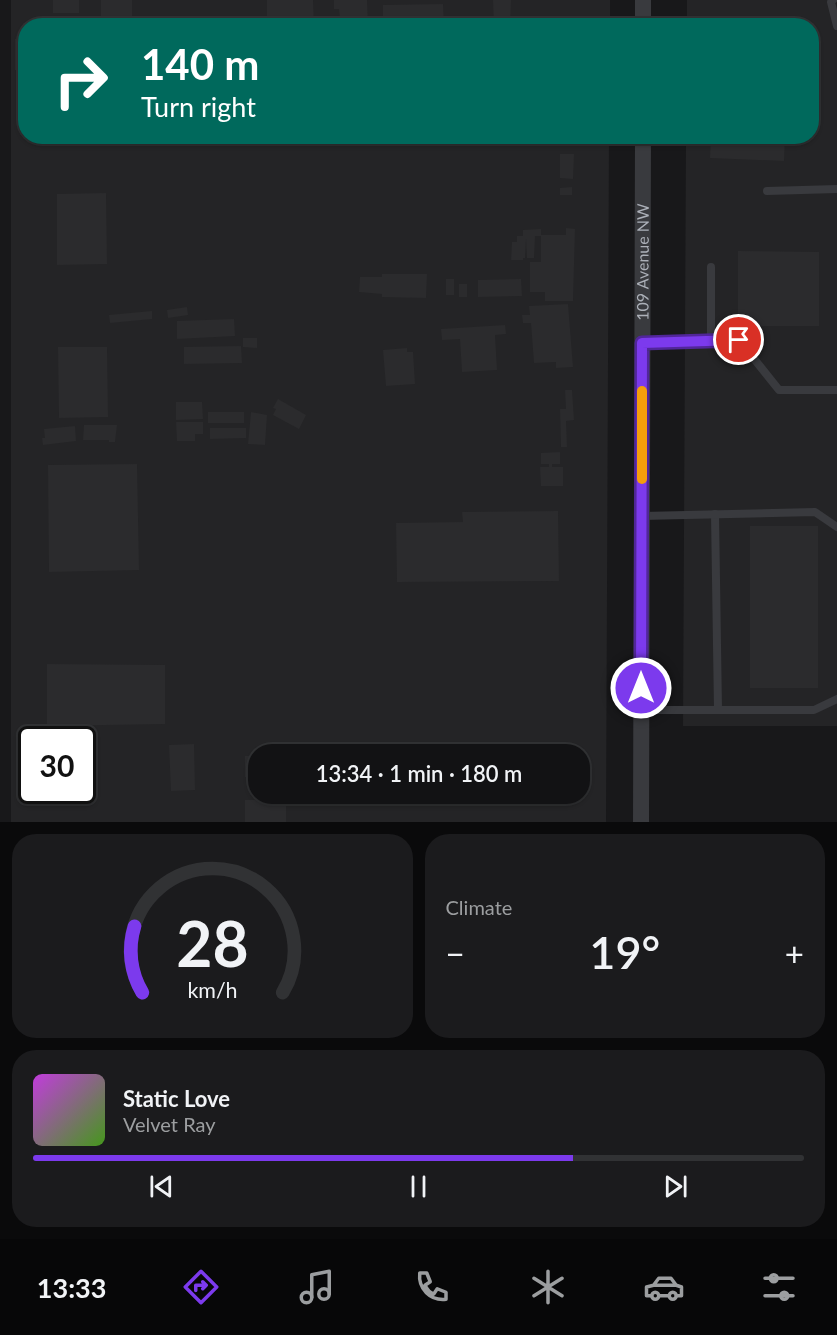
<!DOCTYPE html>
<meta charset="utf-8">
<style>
body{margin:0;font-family:Lato,sans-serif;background:#1b1b1d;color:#f1f3f6;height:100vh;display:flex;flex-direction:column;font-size:22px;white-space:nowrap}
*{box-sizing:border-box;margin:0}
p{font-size:20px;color:#9c9ea0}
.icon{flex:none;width:33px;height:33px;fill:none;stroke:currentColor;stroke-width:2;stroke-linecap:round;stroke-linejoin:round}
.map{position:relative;height:822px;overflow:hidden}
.details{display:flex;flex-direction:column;gap:12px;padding:12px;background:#0a0a0b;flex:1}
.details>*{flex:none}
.banner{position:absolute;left:18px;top:18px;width:801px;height:126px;border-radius:24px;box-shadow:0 2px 4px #0004,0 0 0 2px #313234;background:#00695c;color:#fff;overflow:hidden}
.speed{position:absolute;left:18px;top:726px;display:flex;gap:12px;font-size:30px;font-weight:700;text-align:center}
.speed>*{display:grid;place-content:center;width:78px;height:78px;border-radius:50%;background:#121214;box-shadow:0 2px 4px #0004,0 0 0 2px #313234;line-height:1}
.speed .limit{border:3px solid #111;border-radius:9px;background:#fff;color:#111}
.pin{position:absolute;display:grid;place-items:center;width:51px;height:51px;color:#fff;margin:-26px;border:3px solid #fff;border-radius:50%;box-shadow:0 2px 6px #0007}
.me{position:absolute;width:66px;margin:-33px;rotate:0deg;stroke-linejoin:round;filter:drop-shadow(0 0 4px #0008)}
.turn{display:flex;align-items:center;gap:21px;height:126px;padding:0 24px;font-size:27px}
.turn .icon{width:78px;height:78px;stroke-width:2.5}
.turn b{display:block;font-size:42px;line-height:51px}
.big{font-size:45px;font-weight:600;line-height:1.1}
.details .tile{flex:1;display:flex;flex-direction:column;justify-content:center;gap:9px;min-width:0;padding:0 21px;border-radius:24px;background:#1b1b1d}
.details .dial{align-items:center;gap:0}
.dial svg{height:156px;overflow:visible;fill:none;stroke:#313234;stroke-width:7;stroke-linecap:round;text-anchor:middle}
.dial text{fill:#f1f3f6;stroke:none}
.song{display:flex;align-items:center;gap:18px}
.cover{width:72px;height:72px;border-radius:9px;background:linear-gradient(135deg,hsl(290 70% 55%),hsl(100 70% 35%))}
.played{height:6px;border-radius:3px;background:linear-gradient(90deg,#7c3aed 70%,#313234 70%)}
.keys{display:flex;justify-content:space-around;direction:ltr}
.heat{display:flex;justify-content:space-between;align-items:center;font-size:33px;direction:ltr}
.details .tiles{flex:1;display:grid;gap:12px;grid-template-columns:1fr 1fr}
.tile:last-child{grid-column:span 2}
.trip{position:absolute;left:248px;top:744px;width:342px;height:60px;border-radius:24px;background:#121214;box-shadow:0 2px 4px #0004,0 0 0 2px #313234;font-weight:600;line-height:60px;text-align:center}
.tab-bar{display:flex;height:96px;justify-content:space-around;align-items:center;background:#070708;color:#9c9ea0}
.tab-bar .icon{width:42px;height:42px}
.tab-bar .active{color:#7c3aed}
.tab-bar b{font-size:27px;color:#f1f3f6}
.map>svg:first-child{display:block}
</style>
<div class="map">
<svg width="837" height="822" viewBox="0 0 837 822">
<rect width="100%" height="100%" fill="#18181a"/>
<g fill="#242426" fill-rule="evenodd">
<path d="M 11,0 L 610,0 L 610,26 L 26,26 L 26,136 L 609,137 L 606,822 L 11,822 ZM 32,740 L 82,740 L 82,790 L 32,790 ZM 258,754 L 579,754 L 579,794 L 258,794 Z"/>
<polygon points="687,0 837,0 837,726 683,726 686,137 812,136 812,26 687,25"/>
</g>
<g fill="#2b2b2d">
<rect x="53" y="0" width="26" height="13"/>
<polygon points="101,0 132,0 132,26 94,26 94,20 101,20"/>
<polygon points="267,0 313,0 314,26 267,26"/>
<polygon points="334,0 367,0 368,26 333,26 333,18 340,18 339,9 334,9"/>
<polygon points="493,0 511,0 510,26 494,26"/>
<polygon points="443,4 444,26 383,26 383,5"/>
<rect x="15" y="39" width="11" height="31"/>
<polygon points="711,136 785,136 784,161 710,158"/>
<polygon points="560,154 574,154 573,179 560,178"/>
<polygon points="572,187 572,195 560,195 560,188"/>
<polygon points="106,193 107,264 57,265 57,194"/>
<polygon points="566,228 575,229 573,301 545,301 545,292 530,292 530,262 541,262 541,235 566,235"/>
<polygon points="541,229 541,236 535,236 534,258 527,258 526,239 525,258 523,258 523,260 511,260 512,242 517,242 517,236 523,236 523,230"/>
<polygon points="738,251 819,252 819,326 738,326"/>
<polygon points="382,274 427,274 426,298 382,297 382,294 359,292 360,277 382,277"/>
<rect x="446" y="279" width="8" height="16"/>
<polygon points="521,279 522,296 478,297 478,280"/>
<rect x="459" y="284" width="8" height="13"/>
<polygon points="568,304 573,367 556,368 556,362 534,363 531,323 523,323 522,315 530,315 529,306"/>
<polygon points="187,307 188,315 168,318 167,310"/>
<polygon points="152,311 152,319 110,323 109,315"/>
<polygon points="234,319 235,336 177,339 177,321"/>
<polygon points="505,325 506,334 495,335 497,370 462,372 460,339 442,340 441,329"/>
<polygon points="243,338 257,338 257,348 243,347"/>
<polygon points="241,346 242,363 184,364 184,347"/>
<polygon points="58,347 107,347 108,417 59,418"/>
<polygon points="407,348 407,352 413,352 415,384 386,386 383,350"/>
<polygon points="565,390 572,390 574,420 566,421 567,447 561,447 560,409 566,409"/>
<polygon points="278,399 306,415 299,429 273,415 276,409 273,408"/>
<polygon points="176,402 202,402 203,419 176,420"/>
<rect x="208" y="412" width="36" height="11"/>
<polygon points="251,412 267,415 265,445 248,444"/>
<polygon points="176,422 203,422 203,434 195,434 195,441 177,441"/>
<polygon points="84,425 117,425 115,442 109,442 109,440 83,440"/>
<polygon points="75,426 76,441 43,445 42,438 45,438 44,429"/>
<polygon points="210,428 246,428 246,438 210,439"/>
<polygon points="560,452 560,464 552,464 552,467 563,467 563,486 541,486 540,467 549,467 549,464 541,464 541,453"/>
<polygon points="137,464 139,570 49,572 48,465"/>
<polygon points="558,511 559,581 397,582 396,523 463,522 462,512"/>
<rect x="750" y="526" width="68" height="162"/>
<polygon points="47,664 165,665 165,724 47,726"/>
<polygon points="194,744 195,790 171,791 169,745"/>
<rect x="245" y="756" width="13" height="21"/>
<rect x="245" y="800" width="41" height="22"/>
</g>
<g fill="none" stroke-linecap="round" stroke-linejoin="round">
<g stroke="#393a3e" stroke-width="8">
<polyline points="833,0 831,2 837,26"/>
<polyline points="767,191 837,189"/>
<polyline points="711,341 739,340 779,390 837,390"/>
<polyline points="642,343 711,341 711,267"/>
<polyline points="715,514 718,710"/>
<polyline points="642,516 815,512 837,527"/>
<polyline points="641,710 814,710 837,699"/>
</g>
<g stroke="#393a3e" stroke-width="16">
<polyline points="643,26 643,0"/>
<path id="s1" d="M 641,822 L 643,136"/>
</g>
</g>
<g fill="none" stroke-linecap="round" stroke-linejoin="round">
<g stroke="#51269a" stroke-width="15">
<polyline id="route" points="641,688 642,343 739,340"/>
</g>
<use href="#route" stroke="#7c3aed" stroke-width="10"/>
<polyline stroke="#f59e0b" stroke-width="10" points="642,479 642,391"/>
</g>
<g text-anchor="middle" stroke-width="6" stroke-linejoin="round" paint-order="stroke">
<g font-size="16" fill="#acb0b8" stroke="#131315">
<text dy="6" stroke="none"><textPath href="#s1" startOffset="560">109 Avenue NW</textPath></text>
</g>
</g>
</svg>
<div class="speed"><div class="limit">30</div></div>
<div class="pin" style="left:739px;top:340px;background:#d93025"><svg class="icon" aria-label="arrive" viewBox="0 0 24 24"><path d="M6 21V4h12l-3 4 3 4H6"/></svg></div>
<svg class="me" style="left:641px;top:688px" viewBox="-20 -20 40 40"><circle r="17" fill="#7c3aed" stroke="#fff" stroke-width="3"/><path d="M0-11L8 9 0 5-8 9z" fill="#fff"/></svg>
<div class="trip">13:34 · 1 min · 180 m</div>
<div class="banner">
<div class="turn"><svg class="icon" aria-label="right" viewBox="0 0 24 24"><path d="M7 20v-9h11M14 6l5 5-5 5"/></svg><div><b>140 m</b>Turn right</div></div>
</div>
</div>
<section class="details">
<div class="tiles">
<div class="tile dial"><svg viewBox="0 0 100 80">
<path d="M14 69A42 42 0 1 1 86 69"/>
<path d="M14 69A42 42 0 0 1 10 35" stroke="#7c3aed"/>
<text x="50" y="56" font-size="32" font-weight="700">28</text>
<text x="50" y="72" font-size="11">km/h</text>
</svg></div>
<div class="tile"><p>Climate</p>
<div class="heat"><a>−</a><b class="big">19°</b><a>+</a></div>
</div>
<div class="tile">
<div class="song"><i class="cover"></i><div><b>Static Love</b><p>Velvet Ray</p></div></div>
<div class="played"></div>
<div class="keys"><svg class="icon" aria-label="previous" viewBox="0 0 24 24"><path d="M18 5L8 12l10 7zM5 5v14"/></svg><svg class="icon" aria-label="pause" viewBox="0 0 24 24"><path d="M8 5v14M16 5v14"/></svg><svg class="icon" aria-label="next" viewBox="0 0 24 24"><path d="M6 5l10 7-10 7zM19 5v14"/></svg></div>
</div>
</div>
</section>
<nav class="tab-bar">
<b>13:33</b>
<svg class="icon active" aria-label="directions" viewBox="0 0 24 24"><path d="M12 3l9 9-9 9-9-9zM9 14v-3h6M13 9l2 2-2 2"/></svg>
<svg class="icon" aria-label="music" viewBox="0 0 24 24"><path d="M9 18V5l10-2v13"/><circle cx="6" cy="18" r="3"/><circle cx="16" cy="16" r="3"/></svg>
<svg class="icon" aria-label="phone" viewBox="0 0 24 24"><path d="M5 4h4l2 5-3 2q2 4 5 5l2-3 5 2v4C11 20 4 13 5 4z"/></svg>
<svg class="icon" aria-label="climate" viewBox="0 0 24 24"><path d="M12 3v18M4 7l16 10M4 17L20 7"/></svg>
<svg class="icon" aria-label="car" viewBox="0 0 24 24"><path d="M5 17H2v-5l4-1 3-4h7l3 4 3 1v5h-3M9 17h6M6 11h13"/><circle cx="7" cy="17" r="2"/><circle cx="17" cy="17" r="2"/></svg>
<svg class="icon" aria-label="filters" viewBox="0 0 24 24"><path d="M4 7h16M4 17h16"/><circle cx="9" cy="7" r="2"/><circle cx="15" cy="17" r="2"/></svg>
</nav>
